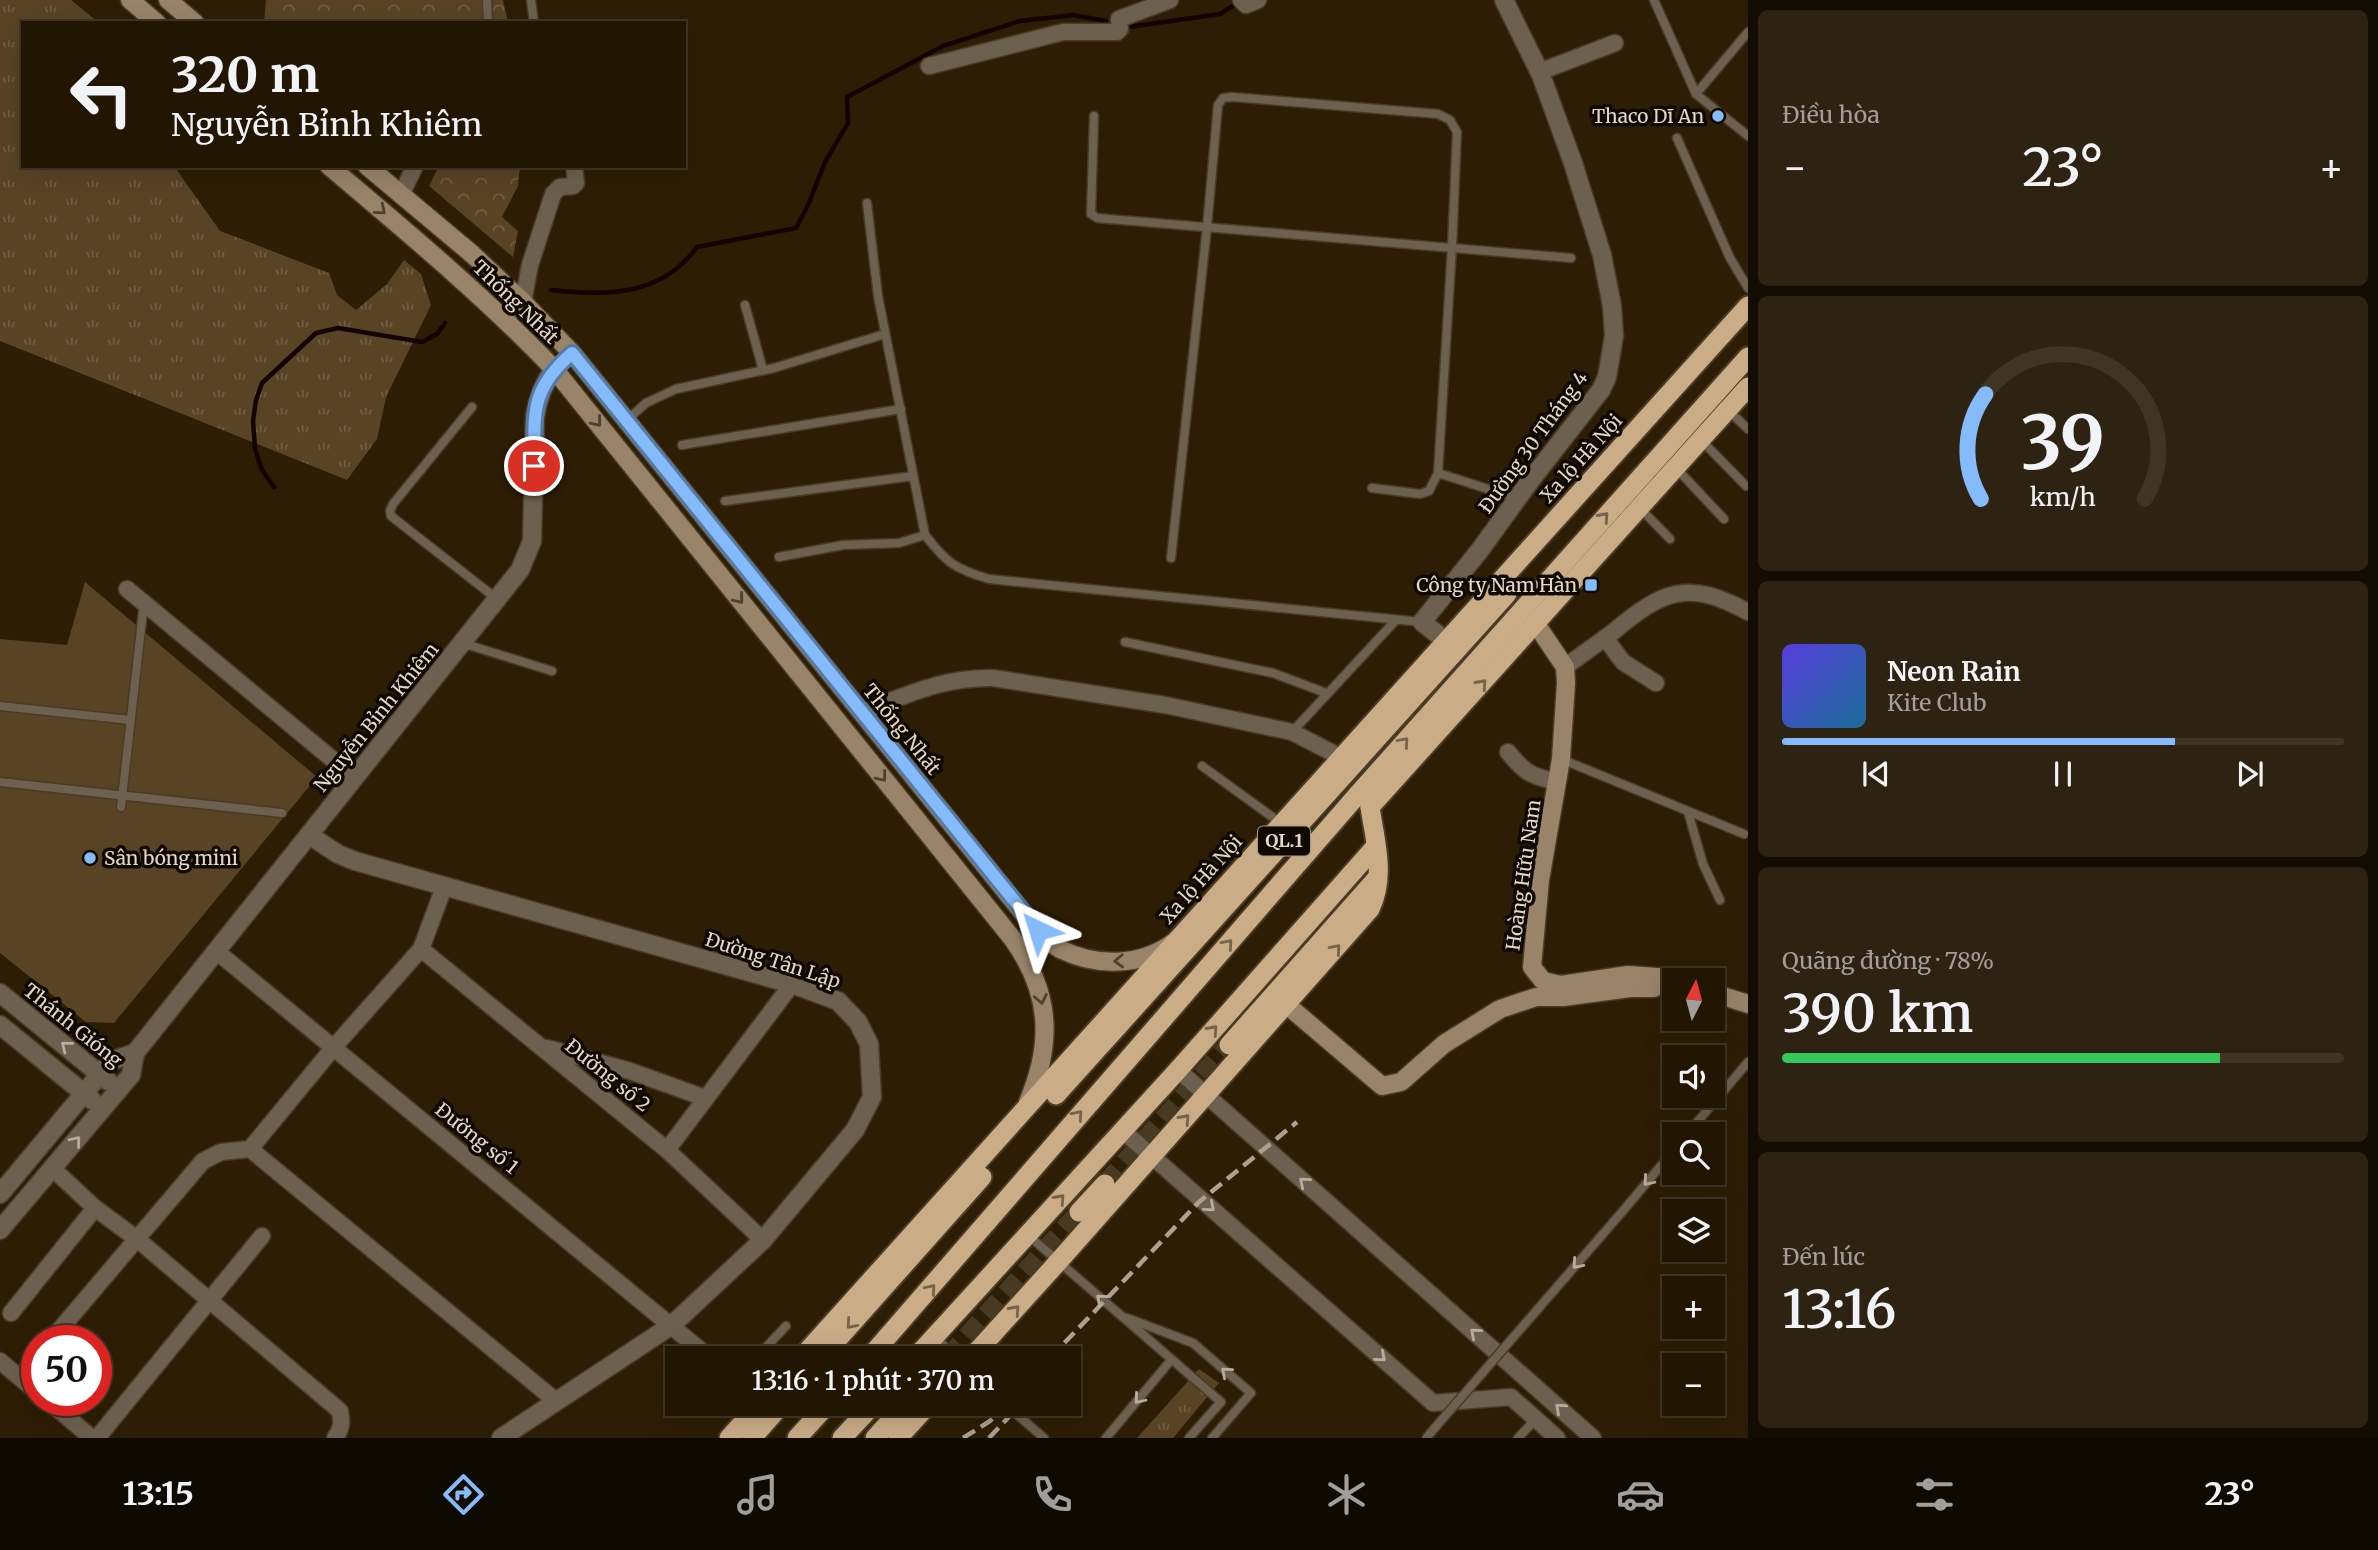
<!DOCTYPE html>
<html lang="vi">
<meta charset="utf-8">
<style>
body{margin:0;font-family:Merriweather,serif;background:#2e2312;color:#f1f3f6;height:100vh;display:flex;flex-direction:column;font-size:26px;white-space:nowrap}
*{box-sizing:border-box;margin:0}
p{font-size:23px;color:#a29f9a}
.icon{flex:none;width:38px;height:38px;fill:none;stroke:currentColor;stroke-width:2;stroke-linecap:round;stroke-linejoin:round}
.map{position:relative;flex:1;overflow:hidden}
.side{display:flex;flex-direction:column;gap:10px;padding:10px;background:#130c02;width:630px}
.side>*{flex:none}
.banner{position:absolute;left:21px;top:21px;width:665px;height:147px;border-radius:0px;box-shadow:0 7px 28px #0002,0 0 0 2px #3f3525;background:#221603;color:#f1f3f6;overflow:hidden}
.needle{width:46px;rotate:6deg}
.buttons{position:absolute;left:1662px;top:968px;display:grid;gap:14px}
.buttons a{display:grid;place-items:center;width:63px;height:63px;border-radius:0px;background:#221603;box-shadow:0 7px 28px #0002,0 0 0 2px #3f3525;font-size:35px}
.speed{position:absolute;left:21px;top:1325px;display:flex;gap:14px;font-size:35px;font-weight:700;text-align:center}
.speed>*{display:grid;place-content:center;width:91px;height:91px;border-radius:50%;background:#221603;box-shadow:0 7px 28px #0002,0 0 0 2px #3f3525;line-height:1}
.speed .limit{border:10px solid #d22;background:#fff;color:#111}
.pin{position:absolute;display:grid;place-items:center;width:60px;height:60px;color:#fff;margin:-30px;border:4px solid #fff;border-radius:50%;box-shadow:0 2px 7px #0007}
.me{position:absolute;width:77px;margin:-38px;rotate:319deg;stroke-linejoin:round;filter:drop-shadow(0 0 5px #0008)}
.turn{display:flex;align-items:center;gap:24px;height:147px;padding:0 35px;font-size:32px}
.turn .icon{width:91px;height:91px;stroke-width:2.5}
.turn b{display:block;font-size:49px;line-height:60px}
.big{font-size:52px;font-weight:600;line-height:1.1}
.side .card{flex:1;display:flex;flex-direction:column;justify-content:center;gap:10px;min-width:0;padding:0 24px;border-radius:10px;background:#2e2312}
.side .dial{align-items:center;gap:0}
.dial svg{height:182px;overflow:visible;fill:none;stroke:#3f3525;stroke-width:7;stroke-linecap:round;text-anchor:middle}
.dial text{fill:#f1f3f6;stroke:none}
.song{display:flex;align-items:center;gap:21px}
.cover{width:84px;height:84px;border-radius:10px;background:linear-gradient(135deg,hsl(250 70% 55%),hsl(200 70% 35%))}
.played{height:7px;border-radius:4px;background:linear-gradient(90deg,#86bbfb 70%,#3f3525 70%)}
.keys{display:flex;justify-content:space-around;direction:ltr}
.heat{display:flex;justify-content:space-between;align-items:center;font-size:38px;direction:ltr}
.charge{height:10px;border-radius:5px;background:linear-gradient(90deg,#34c759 78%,#3f3525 0)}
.trip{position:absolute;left:665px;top:1346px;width:416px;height:70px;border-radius:0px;background:#221603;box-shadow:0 7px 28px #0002,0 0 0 2px #3f3525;font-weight:600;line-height:70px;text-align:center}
.dock{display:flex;height:112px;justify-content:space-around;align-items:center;background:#0e0901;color:#a29f9a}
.dock .icon{width:49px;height:49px}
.dock .active{color:#86bbfb}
.dock b{font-size:32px;color:#f1f3f6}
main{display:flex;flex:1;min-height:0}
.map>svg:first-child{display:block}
</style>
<main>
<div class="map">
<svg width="1748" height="1438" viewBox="0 0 1748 1438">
<defs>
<pattern id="grass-tufts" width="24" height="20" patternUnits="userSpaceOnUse" patternTransform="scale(1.75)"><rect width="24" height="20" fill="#594325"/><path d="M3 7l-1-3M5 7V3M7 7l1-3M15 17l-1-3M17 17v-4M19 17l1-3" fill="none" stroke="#715d43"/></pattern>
<pattern id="forest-crowns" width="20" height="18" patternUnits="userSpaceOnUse" patternTransform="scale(1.75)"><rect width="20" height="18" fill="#594325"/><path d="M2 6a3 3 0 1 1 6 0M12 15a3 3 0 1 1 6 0" fill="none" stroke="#715d43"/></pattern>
</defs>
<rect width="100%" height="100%" fill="#2d1d04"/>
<g fill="url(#grass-tufts)">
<polygon points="0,0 71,0 99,23 23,23 23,166 174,166 220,231 329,273 337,295 356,310 387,284 404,260 421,274 431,305 386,397 377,439 347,480 0,341"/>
<polygon points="1199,1369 1219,1383 1173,1438 1137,1438"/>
</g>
<g fill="url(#forest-crowns)">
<polygon points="266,0 503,0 508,23 264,23"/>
<polygon points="439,166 520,166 518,186 502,217 518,231 513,257 429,186"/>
</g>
<polygon fill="#594325" points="85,582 317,777 114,1023 86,1022 0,953 0,639 67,645"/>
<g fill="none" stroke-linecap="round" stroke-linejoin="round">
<g stroke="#130300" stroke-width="4.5">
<polyline points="1129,27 1220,14 1239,2"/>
<path d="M 551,290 C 605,296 661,297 697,247 L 796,228 L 809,203 L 825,162 L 848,123 L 847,97 L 943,46 L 1020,21 L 1073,15 L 1106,21"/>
<polyline points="274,487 262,470 255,449 253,421 256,400 262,383 316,333 338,328 422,342 437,334 445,323"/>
</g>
<g stroke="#483922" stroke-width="19" stroke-dasharray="19 10" stroke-linecap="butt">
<polyline points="1105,1184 1229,1045"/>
<polyline points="947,1358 1079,1212"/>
</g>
<g stroke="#4a3b24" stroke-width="11">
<g id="service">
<polyline points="487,0 488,23"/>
<polyline points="531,0 534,23"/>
<polyline points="1654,0 1696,94 1748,136"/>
<polyline points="1696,94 1748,32"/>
<polyline points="1094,116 1091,214 1097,218 1571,258"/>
<polyline points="1677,138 1730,258 1748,288"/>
<path d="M 867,203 L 878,296 L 925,535 C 947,563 955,569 989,579 L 1422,622"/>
<polyline points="745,305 763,370"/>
<polyline points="472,407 393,504 390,511 391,516 497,599"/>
<polyline points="1728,410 1748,429"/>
<polyline points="627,420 646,403 676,389 774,368 885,334"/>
<polyline points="1701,440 1746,486"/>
<polyline points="682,445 901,409"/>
<polyline points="1676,468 1724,519"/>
<polyline points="1372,488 1420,494 1429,491 1438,473"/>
<polyline points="725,501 913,476"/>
<polyline points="1640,508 1670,539"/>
<polyline points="779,557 843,545 899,543 925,535"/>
<polyline points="1171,558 1207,227 1218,105 1223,98 1232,97 1438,114 1450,120 1457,132 1452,247 1438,473 1516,498"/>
<polyline points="1125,642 1273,673 1326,693"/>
<polyline points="462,643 552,671"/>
<polyline points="0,706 130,720"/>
<polyline points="1292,732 1396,620"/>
<polyline points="1561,759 1744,834"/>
<polyline points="1202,766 1282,824"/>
<polyline points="0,782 282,813"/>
<polyline points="121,807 144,602"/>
<polyline points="1688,812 1703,864 1720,900"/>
<polyline points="1687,1134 1748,1062"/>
<polyline points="1622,1212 1675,1149"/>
<polyline points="1029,1236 1221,1402 1189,1438"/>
<polyline points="1127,1318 1193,1343 1251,1393 1212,1438"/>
<polyline points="936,1337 955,1358"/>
<polyline points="756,1358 786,1326"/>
<polyline points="1005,1404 1044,1438"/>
<polyline points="1106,1438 1171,1360"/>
<polyline points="1518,1438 1536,1419"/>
</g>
</g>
<g stroke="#4a3b24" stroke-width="19">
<g id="minor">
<polyline points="1241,0 1246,5 1258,0"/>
<polyline points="929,66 1063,32 1117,32 1120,29 1119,19 1170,0"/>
<polyline points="1539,72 1615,43"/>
<polyline points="401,195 415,166"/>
<polyline points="506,318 523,302 530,265 553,194 560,187 573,186 576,183 574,166"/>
<polyline points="127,589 355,778"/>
<polyline points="1605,638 1623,662 1656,683"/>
<path d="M 1565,667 C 1581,655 1597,644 1613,632 C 1663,590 1688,579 1748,612"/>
<path d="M 862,712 C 907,695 943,677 993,678 L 1165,705 L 1292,732 L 1352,763"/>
<path d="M 1508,752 C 1525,773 1531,776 1557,782"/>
<polyline points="421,949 667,1150 763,1240"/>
<polyline points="216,951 710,1358"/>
<polyline points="547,1048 630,1071 705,1098"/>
<polyline points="1178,1070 1593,1438"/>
<polyline points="1122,1130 1433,1403 1511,1397 1557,1438"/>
<polyline points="250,1149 556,1401"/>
<polyline points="667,1150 792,984"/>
<path d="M 52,1168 L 95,1208 L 137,1239 L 340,1411 C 342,1422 342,1429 335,1438"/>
<polyline points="11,1313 95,1208"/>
<polyline points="51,1340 203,1161 221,1152 250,1149 334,1047 421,949 444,887"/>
<polyline points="0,1361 37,1392"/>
<polyline points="20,1377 37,1357"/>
<polyline points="47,1400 92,1438"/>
<polyline points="97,1438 262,1236"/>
</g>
</g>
<g stroke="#4a3b24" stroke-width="21">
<g id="tertiary">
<polyline points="1446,641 1422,622 1480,550 1530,481 1601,390 1607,377 1614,336 1612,306 1602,255 1573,163 1541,75 1504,0"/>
<polyline points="309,835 338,854 355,861 792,984 838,1001 858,1022 869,1044 872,1097 855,1130 763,1240 672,1325 501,1438"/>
<polyline points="0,993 108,1081"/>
<polyline points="0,1025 92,1100"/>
<polyline points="0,1194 111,1061 135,1053"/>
<path d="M 0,1230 L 131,1075 L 135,1053 L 520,570 L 532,541 L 535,416 C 538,398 543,384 554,369"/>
</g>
</g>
<g stroke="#4a3b24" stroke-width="21">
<g id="secondary">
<polyline points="130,0 157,23"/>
<polyline points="168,0 195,23"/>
<path d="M 329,166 C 407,232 483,295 554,369 L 1012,938 C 1050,991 1054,1041 1028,1102"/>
<path d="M 367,166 L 472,254 L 523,302 L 572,353 L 1028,919 C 1038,930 1047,942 1060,949 C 1096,967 1141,967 1174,942"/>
<polyline points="1536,624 1565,667 1566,683 1561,759 1540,880 1532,967 1543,981 1561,985 1628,975 1699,980"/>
<polyline points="1713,993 1748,1004"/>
<polyline points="1287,1005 1382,1086 1401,1082 1444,1044 1500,1009 1536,997 1563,997 1630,988 1654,988"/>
</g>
</g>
<g stroke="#4a3b24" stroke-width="23">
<g id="trunk">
<polyline points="1370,807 1748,387"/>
<polyline points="1229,1045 1377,878"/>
<polyline points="1056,1095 1507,594"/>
<polyline points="1079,1212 1105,1184"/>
<polyline points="801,1358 1748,306"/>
<polyline points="821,1358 982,1177"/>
<polyline points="869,1358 1359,793 1748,357"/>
<polyline points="915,1358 1178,1070 1375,847"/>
<path d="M 971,1358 L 1058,1262 L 1370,909 C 1386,877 1375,841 1370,807"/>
<polyline points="729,1438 760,1404"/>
<polyline points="752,1438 782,1404"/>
<polyline points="797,1438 828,1404"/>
<polyline points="842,1438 874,1404"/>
<polyline points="875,1438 906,1404"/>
<polyline points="898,1438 929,1404"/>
</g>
</g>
<use href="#service" stroke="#6d6050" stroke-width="8"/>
<use href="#minor" stroke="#6d6050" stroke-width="16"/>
<use href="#tertiary" stroke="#6d6050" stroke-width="18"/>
<use href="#secondary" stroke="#99846a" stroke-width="18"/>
<use href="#trunk" stroke="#caac87" stroke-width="19"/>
<g stroke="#ada190" stroke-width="4.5" stroke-dasharray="14 7" stroke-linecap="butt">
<polyline points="1050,1358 1199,1202 1297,1122"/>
<polyline points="963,1438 990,1421 1006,1404"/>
<polyline points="989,1438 1021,1404"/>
</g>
<g stroke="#4a3b24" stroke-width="11" stroke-linecap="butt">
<polyline id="service-bridge" points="1426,1438 1622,1212"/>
</g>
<use href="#service-bridge" stroke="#6d6050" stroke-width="8"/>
</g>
<defs><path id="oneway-chevron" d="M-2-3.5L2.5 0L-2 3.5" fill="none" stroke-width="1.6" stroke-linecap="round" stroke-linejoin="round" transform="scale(1.75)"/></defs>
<g stroke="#4e4031">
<use href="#oneway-chevron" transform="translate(381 210) rotate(40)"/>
<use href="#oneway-chevron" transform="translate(597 422) rotate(51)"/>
<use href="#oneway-chevron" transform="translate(739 599) rotate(51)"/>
<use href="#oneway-chevron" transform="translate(882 777) rotate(51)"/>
<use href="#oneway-chevron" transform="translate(1119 961) rotate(178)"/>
<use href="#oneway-chevron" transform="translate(1041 999) rotate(79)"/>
</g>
<g stroke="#76634b">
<use href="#oneway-chevron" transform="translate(1604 517) rotate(-48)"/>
<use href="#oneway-chevron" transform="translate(1482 684) rotate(-48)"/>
<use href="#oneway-chevron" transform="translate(1404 742) rotate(-49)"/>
<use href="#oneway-chevron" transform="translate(1228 944) rotate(-49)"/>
<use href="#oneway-chevron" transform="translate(1336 949) rotate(-49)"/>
<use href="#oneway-chevron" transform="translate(1213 1030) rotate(-48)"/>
<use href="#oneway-chevron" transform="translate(1078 1115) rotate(-49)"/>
<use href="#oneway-chevron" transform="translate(1185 1119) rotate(-48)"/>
<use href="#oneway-chevron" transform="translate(1060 1199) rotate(-48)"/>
<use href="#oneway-chevron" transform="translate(931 1289) rotate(-50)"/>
<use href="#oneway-chevron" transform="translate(1015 1310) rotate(-48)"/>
<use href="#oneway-chevron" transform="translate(851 1324) rotate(131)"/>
</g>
<g stroke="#b9ad9f">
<use href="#oneway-chevron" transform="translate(66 1046) rotate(-141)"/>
<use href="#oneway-chevron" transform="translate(76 1141) rotate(-50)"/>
<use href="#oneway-chevron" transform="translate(1648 1181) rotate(130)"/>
<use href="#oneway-chevron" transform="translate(1304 1182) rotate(-139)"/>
<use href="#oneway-chevron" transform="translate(1210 1207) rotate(41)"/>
<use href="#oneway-chevron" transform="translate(1577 1264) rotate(131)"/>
<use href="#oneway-chevron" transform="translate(1101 1299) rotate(-139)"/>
<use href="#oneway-chevron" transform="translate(1475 1333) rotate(-139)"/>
<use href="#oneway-chevron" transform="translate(1381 1357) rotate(41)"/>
<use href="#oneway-chevron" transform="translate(1226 1372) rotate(-139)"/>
<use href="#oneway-chevron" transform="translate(1139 1399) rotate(130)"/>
<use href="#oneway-chevron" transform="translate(1560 1408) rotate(-138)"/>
</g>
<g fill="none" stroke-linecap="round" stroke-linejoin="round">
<g stroke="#577aa3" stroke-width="18">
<path id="route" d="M 534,466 C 535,413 529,391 572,353 L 1038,930"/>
</g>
<use href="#route" stroke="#86bbfb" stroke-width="12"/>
</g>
<g fill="#86bbfb" stroke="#100902" stroke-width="2.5">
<circle cx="1718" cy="116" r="7"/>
<rect x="1584" y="578" width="14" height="14" rx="3.5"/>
<circle cx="90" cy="858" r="7"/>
</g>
<g text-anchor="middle" stroke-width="7" stroke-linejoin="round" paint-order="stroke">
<rect fill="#100902" stroke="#a3998d" stroke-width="2" x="1258" y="826.5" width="52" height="29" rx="5"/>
<g font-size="18" font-weight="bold" fill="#e2d7c9">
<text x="1284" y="847">QL.1</text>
</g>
<g font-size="19" fill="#e2d7c9" stroke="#100902" text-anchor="end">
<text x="1704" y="123">Thaco Dĩ An</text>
<text x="1577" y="592">Công ty Nam Hàn</text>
<text x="104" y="865" text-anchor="start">Sân bóng mini</text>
</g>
<g font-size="19" fill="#e2d7c9" stroke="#100902">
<text transform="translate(516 302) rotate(44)" y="7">Thống Nhất</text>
<text transform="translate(1533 442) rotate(-54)" y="7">Đường 30 Tháng 4</text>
<text transform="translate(1581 458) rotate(-48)" y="7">Xa lộ Hà Nội</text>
<text transform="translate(376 717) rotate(-51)" y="7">Nguyễn Bỉnh Khiêm</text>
<text transform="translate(902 729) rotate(51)" y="7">Thống Nhất</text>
<text transform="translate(1523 875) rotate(-82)" y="7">Hoàng Hữu Nam</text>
<text transform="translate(1201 879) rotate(-48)" y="7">Xa lộ Hà Nội</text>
<text transform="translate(773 960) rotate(18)" y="7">Đường Tân Lập</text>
<text transform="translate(73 1025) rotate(39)" y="7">Thánh Gióng</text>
<text transform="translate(608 1075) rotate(39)" y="7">Đường số 2</text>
<text transform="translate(477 1138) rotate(39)" y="7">Đường số 1</text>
</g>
</g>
</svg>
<div class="buttons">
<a><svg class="needle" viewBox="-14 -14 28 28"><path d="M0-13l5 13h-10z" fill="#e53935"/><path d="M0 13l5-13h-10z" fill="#a29f9a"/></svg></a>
<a><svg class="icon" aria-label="sound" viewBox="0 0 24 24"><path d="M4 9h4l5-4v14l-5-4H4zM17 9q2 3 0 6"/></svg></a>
<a><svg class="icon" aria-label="search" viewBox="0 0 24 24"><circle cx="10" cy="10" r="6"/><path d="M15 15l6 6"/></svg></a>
<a><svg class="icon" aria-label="layers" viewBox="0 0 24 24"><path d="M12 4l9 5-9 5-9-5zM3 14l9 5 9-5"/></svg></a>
<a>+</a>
<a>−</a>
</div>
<div class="speed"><div class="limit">50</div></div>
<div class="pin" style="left:534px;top:466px;background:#d93025"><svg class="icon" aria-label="arrive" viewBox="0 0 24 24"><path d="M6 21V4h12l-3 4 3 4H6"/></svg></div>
<svg class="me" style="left:1038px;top:930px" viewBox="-20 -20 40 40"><path d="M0-17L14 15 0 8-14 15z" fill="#86bbfb" stroke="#fff" stroke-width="4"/></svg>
<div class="trip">13:16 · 1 phút · 370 m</div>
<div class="banner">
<div class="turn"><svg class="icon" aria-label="left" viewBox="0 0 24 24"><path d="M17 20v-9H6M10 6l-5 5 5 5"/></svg><div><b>320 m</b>Nguyễn Bỉnh Khiêm</div></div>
</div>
</div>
<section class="side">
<div class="card"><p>Điều hòa</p>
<div class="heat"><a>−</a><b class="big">23°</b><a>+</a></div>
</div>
<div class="card dial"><svg viewBox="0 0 100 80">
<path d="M14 69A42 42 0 1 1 86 69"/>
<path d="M14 69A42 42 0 0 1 16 23" stroke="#86bbfb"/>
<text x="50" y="56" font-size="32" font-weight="700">39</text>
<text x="50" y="72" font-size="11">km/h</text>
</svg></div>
<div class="card">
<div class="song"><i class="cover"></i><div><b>Neon Rain</b><p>Kite Club</p></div></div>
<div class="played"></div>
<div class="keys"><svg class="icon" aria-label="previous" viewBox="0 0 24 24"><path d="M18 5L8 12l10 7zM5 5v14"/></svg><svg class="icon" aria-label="pause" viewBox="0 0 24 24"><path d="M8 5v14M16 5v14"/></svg><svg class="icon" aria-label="next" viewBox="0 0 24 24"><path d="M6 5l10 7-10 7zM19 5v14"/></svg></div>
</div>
<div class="card"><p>Quãng đường · 78%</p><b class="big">390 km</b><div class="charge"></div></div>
<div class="card"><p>Đến lúc</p><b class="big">13:16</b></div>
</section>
</main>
<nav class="dock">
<b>13:15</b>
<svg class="icon active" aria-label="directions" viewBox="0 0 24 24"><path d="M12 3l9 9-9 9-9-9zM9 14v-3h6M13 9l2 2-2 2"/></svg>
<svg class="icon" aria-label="music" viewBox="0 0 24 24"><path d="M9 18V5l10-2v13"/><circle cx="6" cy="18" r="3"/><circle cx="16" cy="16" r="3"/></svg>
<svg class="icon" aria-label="phone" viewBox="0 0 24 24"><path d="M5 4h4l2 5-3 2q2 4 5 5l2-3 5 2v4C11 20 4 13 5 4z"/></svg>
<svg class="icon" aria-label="climate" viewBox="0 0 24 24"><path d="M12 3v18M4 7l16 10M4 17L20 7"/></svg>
<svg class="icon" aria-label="car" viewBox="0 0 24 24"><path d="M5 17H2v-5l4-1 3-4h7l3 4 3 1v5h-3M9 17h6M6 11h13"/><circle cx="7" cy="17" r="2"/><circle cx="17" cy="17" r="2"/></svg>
<svg class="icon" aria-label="filters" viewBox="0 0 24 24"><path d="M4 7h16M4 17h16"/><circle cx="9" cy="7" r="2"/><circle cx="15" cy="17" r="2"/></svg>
<b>23°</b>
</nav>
